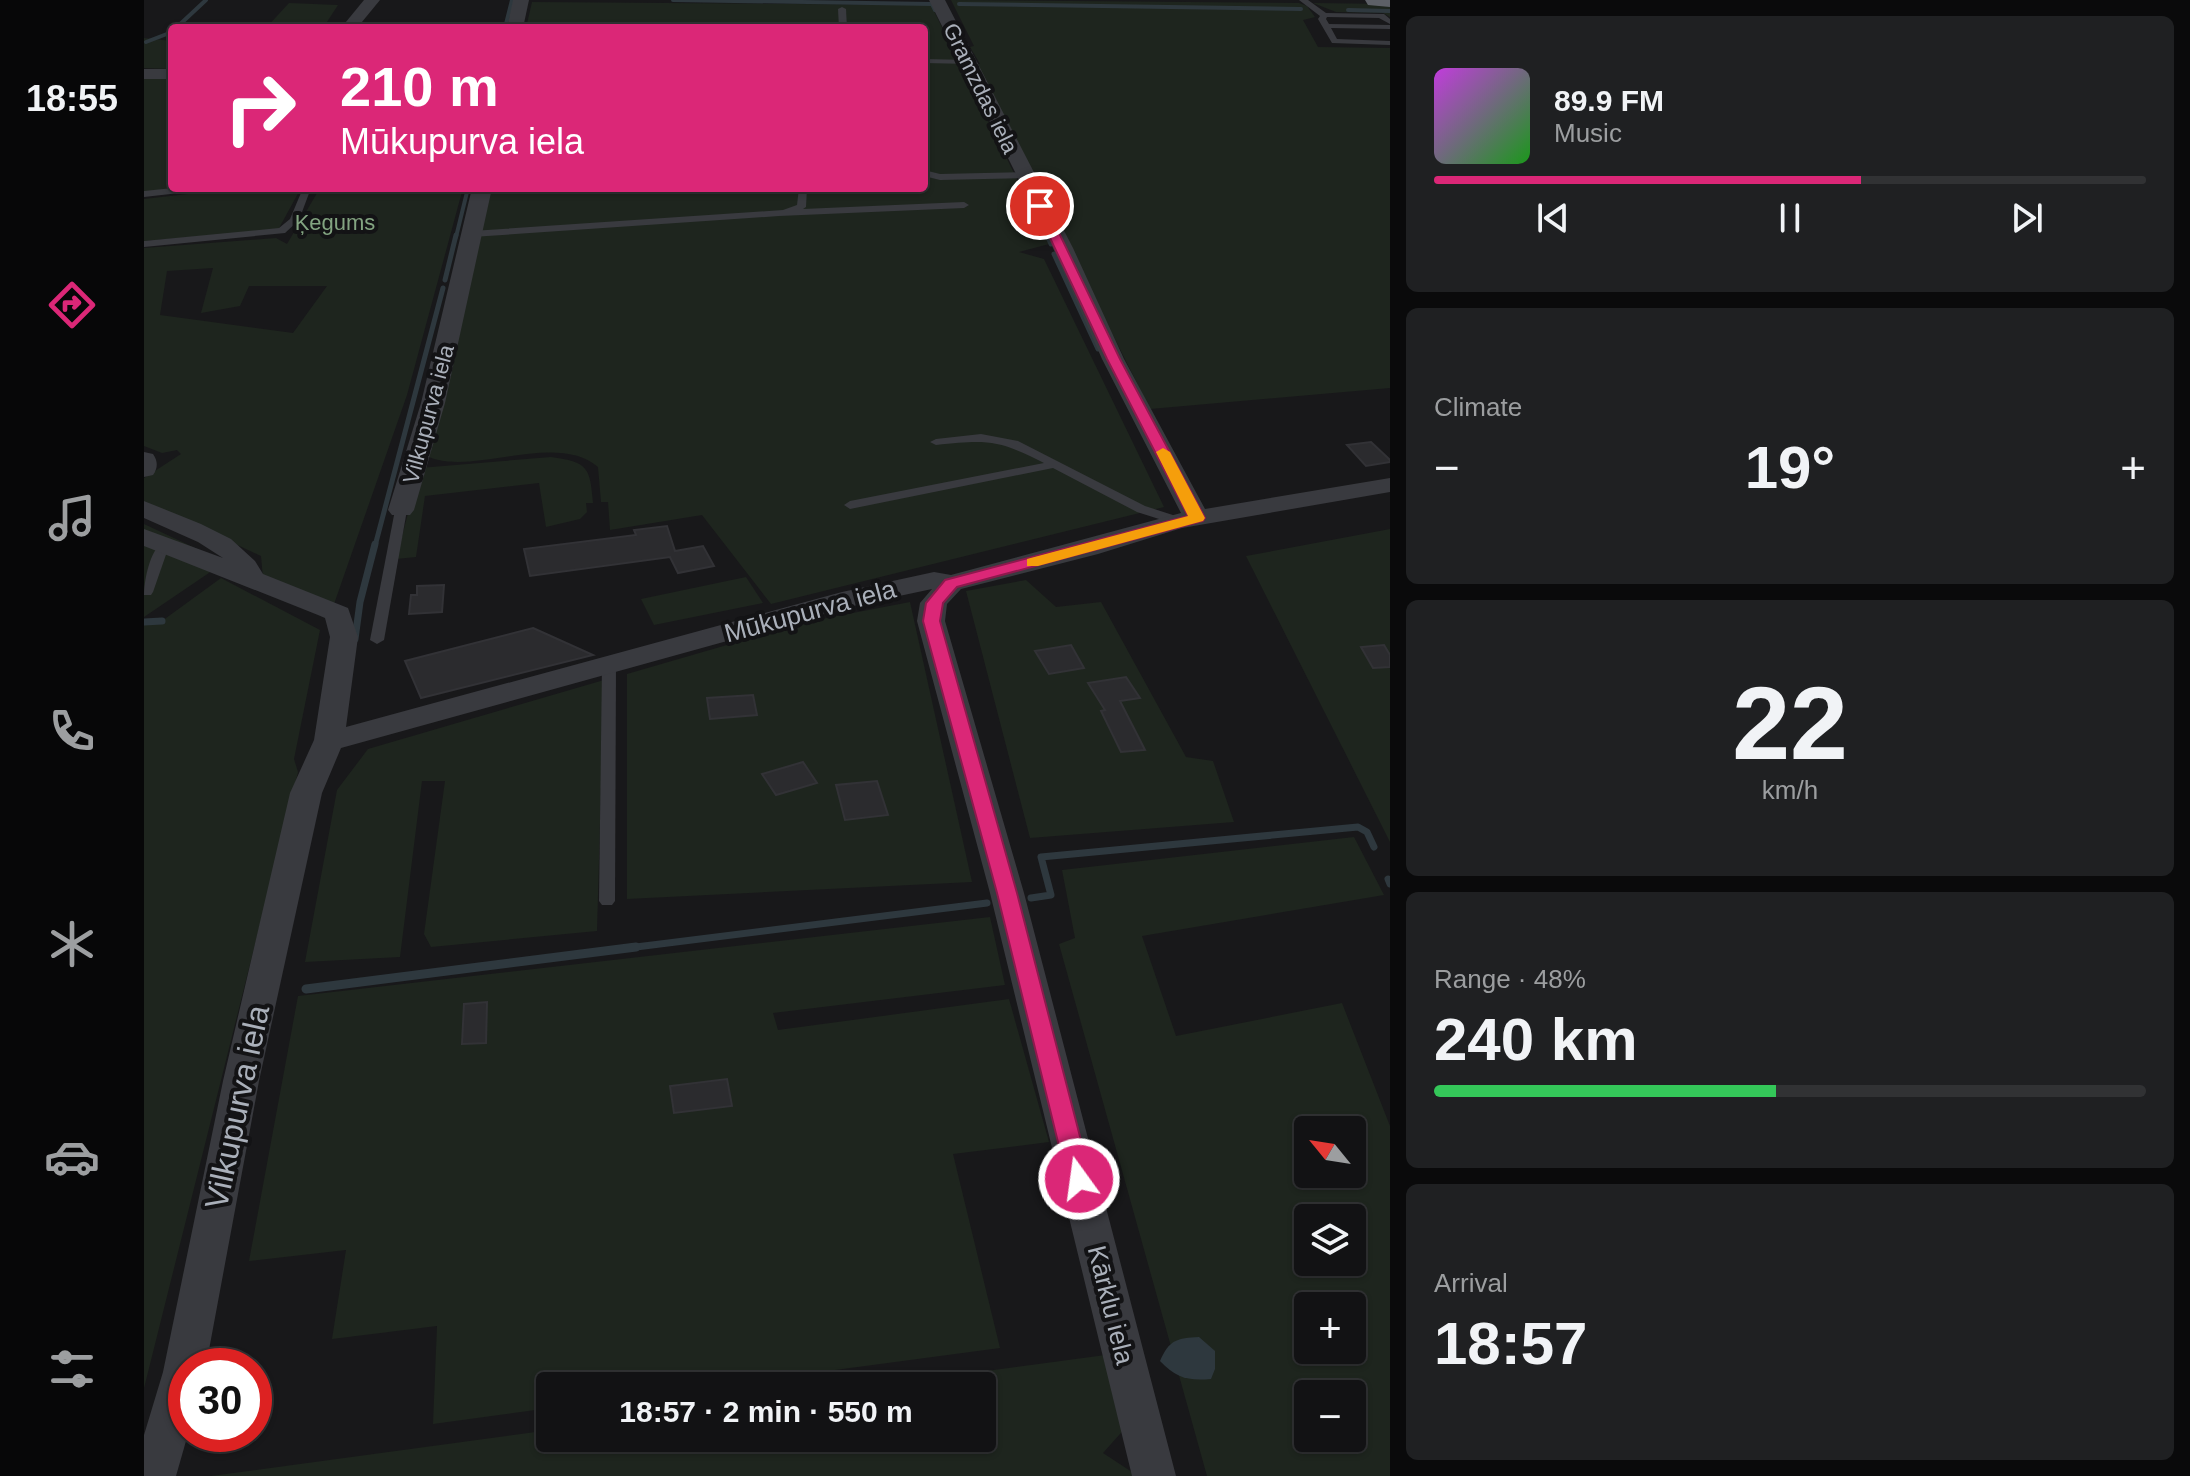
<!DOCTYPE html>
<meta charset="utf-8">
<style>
body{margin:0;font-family:Arial,sans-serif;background:#1f2022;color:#f1f3f6;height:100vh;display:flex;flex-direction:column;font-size:30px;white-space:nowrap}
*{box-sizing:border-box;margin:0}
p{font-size:26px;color:#9c9ea0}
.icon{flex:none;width:44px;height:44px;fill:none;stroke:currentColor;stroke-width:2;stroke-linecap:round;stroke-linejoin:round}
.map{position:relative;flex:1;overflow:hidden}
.side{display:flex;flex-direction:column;gap:16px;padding:16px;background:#0a0a0b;width:800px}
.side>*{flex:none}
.guide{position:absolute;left:24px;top:24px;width:760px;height:168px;border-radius:8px;box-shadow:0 2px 6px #0004,0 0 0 2px #313234;background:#db2777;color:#fff;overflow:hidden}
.needle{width:52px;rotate:300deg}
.controls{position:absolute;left:1150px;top:1116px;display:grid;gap:16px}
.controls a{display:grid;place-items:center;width:72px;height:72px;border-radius:8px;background:#121214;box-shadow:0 2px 6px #0004,0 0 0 2px #313234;font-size:40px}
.speed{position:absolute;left:24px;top:1348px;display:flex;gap:16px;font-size:40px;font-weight:700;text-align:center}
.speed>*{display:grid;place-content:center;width:104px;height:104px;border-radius:50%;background:#121214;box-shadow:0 2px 6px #0004,0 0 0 2px #313234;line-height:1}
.speed .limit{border:12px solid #d22;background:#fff;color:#111}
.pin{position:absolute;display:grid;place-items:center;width:68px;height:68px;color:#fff;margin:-34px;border:4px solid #fff;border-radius:50%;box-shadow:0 2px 8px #0007}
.me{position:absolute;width:88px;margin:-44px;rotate:346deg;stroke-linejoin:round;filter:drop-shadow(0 0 6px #0008)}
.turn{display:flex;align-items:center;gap:28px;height:168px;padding:0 40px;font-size:36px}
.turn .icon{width:104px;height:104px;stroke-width:2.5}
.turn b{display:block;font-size:56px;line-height:68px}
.big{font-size:60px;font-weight:700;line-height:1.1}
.side .widget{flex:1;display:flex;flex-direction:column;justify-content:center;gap:12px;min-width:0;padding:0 28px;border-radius:12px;background:#1f2022}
.side .dial{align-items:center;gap:0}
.dial b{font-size:104px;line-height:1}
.song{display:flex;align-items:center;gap:24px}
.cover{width:96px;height:96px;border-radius:12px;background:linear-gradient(135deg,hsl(290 70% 55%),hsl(120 70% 35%))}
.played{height:8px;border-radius:4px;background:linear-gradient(90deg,#db2777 60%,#313234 60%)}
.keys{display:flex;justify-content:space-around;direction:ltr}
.heat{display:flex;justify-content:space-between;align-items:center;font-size:44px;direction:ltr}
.charge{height:12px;border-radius:6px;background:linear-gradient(90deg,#34c759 48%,#313234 0)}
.trip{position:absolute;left:392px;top:1372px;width:460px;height:80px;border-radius:8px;background:#121214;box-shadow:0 2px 6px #0004,0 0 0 2px #313234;font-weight:700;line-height:80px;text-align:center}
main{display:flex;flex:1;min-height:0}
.dock{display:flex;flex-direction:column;width:144px;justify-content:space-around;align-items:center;background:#070708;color:#9c9ea0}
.dock .icon{width:56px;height:56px}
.dock .selected{color:#db2777}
.dock b{font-size:36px;color:#f1f3f6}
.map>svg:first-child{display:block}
</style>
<main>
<nav class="dock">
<b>18:55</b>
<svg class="icon selected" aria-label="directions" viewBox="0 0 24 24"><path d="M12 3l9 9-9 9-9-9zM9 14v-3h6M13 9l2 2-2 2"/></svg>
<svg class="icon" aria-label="music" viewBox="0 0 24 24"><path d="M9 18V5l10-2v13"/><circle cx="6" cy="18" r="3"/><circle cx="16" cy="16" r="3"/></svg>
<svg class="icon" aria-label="phone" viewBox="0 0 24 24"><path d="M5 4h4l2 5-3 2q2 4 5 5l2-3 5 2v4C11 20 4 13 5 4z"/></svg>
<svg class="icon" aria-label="climate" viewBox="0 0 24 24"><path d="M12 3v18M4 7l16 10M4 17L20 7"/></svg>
<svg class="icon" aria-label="car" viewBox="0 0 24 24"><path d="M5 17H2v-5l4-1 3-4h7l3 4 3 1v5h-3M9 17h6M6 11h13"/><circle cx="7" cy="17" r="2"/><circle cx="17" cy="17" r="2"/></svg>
<svg class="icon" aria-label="filters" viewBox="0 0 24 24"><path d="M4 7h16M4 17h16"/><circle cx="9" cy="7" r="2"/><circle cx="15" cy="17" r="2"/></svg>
</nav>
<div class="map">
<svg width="1246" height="1476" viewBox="0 0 1246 1476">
<rect width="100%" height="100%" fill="#18181a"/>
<g fill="#1e251e" fill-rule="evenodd">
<polygon points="807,0 1155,3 1163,6 1171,17 1159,20 1174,47 1246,48 1246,388 1006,409 833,64 836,64 826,47 830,46"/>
<path d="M 388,2 L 787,5 L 905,244 L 875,252 L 900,259 L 1020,507 L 627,604 L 558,515 L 466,530 L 464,502 L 457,502 L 454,467 C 412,431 328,476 285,457 L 347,188 L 780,188 L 780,28 L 382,28 Z"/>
<polygon points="145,3 194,5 179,28 122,28"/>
<polygon points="1169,3 1246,4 1246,17 1239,13 1192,12"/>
<polygon points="0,38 28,41 28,69 0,68"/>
<polygon points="0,75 28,75 28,188 34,188 0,192"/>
<polygon points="96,188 157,188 134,230 0,241 0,199"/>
<path d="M 176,188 L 319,188 L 263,395 L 189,607 L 119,578 L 117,556 L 0,501 L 0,478 L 37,454 L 33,450 L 18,453 L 0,446 L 0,248 L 132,238 L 143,244 ZM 69,268 L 57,313 L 96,306 L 105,286 L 183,286 L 149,333 L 16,315 L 23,271 Z"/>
<path d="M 407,457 C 444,462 446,467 449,503 L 442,503 L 443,512 L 436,519 L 402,527 L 395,483 L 281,496 L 272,557 L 252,559 L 276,468 Z"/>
<polygon points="0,524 81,562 0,617"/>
<polygon points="1246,529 1246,842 1102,556"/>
<polygon points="602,577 619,603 510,625 497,599"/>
<polygon points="77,578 176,630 150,759 154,772 0,1388 0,622 18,621"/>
<polygon points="882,580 912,607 957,602 1042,757 1069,761 1090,822 886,838 822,591"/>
<polygon points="766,602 828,882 483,899 483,674 662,622"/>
<polygon points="460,680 453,931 287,947 280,934 301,781 278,781 256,957 161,962 193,790 224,749"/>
<path d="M 1210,837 L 1240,895 L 998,936 L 1032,1036 L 1198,1003 L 1246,1126 L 1246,1476 L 1063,1476 L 915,944 L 931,938 L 918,870 ZM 1164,1130 L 1208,1130 L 1208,1174 L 1164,1174 ZM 1164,1218 L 1208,1218 L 1208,1262 L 1164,1262 ZM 1164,1306 L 1208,1306 L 1208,1350 L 1164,1350 ZM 1164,1394 L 1208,1394 L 1208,1438 L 1164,1438 Z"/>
<polygon points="846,917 861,985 629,1013 634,1030 865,999 905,1142 809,1154 856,1348 571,1386 406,1386 406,1408 289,1424 293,1326 188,1339 202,1250 105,1261 154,996"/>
<polygon points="969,1354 984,1425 959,1453 994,1476 67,1476 406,1430 406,1438 838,1438 838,1386 730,1386"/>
</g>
<path fill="#2e383e" d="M 1055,1337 L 1071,1351 L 1071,1369 L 1067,1379 C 1044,1381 1032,1378 1016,1361 C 1025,1340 1033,1338 1055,1337 Z"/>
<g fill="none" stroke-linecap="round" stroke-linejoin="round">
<g stroke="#2e383e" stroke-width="4">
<polyline points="529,0 788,4 791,10"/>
<polyline points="815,4 1157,9"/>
<polyline points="1204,10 1246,11"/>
<polyline points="32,28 62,0"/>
<polyline points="361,28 368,0"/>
<polyline points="2,42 28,32"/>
<polyline points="889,207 904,237"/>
<polyline points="312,237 324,188"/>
</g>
<g stroke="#2e383e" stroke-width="5">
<polyline points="903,235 907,244"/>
<polyline points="910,254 954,349"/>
<polyline points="301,280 312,235"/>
<polyline points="231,546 299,288"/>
</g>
<g stroke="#2e383e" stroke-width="7">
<polyline points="0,622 18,621"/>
<polyline points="211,639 216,602 231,544"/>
<polyline points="1244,879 1246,884"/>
<polyline points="887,898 907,895 897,857 1214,827 1223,832 1230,847"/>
<polyline points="476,949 843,903"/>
</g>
<polyline stroke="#2e383e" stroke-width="9" points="162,989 492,947"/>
</g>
<g fill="#2b2b2e" stroke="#323236" stroke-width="2">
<polygon points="1227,442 1246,460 1246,462 1222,466 1203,445"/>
<polygon points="523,526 531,551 559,546 570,566 534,573 526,557 386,576 380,549 492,535 490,530"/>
<polygon points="300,585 298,612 265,614 267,595 273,595 273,586"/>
<polygon points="389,628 449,655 277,698 261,661"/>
<polygon points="927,645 940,668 905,674 891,651"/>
<polygon points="1240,645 1246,655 1246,667 1229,668 1217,647"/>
<polygon points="982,677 996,698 976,701 1001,750 977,752 957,711 961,710 944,683"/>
<polygon points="609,695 613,715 566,719 563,698"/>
<polygon points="659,762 673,783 632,795 618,774"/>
<polygon points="733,781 744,815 701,820 692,785"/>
<polygon points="343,1002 342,1043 318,1044 320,1004"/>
<polygon points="583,1079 588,1106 530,1113 526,1086"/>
</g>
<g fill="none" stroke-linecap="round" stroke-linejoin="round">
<g fill="#393a3f" fill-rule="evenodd">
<polygon points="1155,0 1164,0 1182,13 1240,14 1246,19 1246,24 1235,18 1183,17 1182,19 1185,24 1246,25 1246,29 1187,28 1193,39 1246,41 1246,45 1188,43 1174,19 1176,16"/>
<polygon points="698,7 702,9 703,28 695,28 694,9"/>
<polygon points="780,59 826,60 830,62 826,64 780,63"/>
<polygon points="780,170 796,174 881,172 885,175 881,178 796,180 780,176"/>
<polygon points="29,188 57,188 53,191 0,197 0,191"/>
<polygon points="159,188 167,188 155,220 141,233 0,247 0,241 135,228 146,219"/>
<polygon points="655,188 663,188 662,207 659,209 820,202 825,205 820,208 635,216 328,237 323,234 328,231 639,210 653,205"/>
<path d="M 837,434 L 874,441 L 1001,506 L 1038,518 L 1040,521 L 1034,525 L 993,512 L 909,468 L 706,509 L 700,505 L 706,501 L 900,463 C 853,439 843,440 792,445 L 786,442 L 792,439 Z"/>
<polygon points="257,506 263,510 240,640 233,644 226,640 251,510"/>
<path d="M 19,542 L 25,546 L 9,592 L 7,595 L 0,595 C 0,580 6,550 19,542 Z"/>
<polygon points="465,661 472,665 471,901 468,905 458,905 455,901 458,665"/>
</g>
<g fill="#393a3f" fill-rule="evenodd">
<polygon points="220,0 236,0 213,28 197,28"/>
<polygon points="369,0 385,0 379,28 363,28"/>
<polygon points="785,0 801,0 929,248 980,359 1061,509 1246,478 1246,492 1038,528 954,554 817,589 803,604 801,621 880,893 1032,1476 988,1476 846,893 773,621 776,603 788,589 713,605 197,748 178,793 115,1081 62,1366 42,1366 44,1434 32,1476 0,1476 0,1435 19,1372 79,1081 146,793 170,740 186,637 181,618 174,615 0,546 0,529 79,558 54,542 0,518 0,501 57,524 87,539 111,561 119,574 204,608 214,637 202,727 698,592 790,572 807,575 1037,513 958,359 909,248"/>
<rect x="0" y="69" width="28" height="10"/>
<polygon points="328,188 348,188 301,403 270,510 266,515 248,515 244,510 277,403"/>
<path d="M 0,452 L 9,454 C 14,461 14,468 9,475 L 0,477 Z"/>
</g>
<polygon fill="#5d6067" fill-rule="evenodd" points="1221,0 1246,0 1246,7 1224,5"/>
</g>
<polygon fill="#db2777" stroke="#8e194d" stroke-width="2" points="896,202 902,206 976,359 1061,518 1059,521 813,587 799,603 796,621 873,893 947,1179 944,1186 935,1189 927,1186 923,1179 853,893 779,621 782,603 801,580 1044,516 963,359 891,206"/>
<polygon fill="#f59e0b" points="1019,448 1026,452 1061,518 1059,521 894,566 883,566 883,559 1044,516 1012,452"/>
<g text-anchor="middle" stroke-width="8" stroke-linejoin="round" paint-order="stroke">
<g font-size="22" fill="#aab0ba" stroke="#131315">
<text transform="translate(837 88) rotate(64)" y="8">Gramzdas iela</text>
<text transform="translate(284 414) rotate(-75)" y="8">Vilkupurva iela</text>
</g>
<g font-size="22" fill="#83a481" stroke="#131315">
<text x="191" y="230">Ķegums</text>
</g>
<g font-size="26" fill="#aab0ba" stroke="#131315">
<text transform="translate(666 611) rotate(-15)" y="9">Mūkupurva iela</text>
<text transform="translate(967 1305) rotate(76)" y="9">Kārklu iela</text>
</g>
<g font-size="32" fill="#aab0ba" stroke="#131315">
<text transform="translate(93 1107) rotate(-78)" y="11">Vilkupurva iela</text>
</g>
</g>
</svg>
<div class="controls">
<a><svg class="needle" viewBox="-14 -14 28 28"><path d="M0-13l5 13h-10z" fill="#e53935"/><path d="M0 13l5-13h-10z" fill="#9c9ea0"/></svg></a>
<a><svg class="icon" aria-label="layers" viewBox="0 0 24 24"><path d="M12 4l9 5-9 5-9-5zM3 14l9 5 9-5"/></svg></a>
<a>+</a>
<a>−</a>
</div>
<div class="speed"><div class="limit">30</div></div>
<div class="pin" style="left:896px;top:206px;background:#d93025"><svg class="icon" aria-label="arrive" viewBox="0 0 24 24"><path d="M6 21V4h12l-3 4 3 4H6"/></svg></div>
<svg class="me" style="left:935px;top:1179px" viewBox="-20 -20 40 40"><circle r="17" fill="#db2777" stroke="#fff" stroke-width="3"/><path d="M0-11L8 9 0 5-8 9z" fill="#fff"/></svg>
<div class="trip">18:57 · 2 min · 550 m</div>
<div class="guide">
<div class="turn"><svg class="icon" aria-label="right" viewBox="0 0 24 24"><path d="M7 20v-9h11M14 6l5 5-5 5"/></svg><div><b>210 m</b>Mūkupurva iela</div></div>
</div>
</div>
<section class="side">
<div class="widget">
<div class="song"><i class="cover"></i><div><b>89.9 FM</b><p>Music</p></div></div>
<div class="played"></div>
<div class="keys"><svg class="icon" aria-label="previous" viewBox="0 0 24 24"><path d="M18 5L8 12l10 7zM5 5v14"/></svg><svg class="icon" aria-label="pause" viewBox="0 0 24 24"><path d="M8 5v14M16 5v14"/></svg><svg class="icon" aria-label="next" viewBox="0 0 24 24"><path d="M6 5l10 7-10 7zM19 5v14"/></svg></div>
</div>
<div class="widget"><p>Climate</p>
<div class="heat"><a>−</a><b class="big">19°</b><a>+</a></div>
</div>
<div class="widget dial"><b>22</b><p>km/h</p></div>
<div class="widget"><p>Range · 48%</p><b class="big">240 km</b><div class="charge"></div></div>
<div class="widget"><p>Arrival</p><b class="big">18:57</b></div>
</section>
</main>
